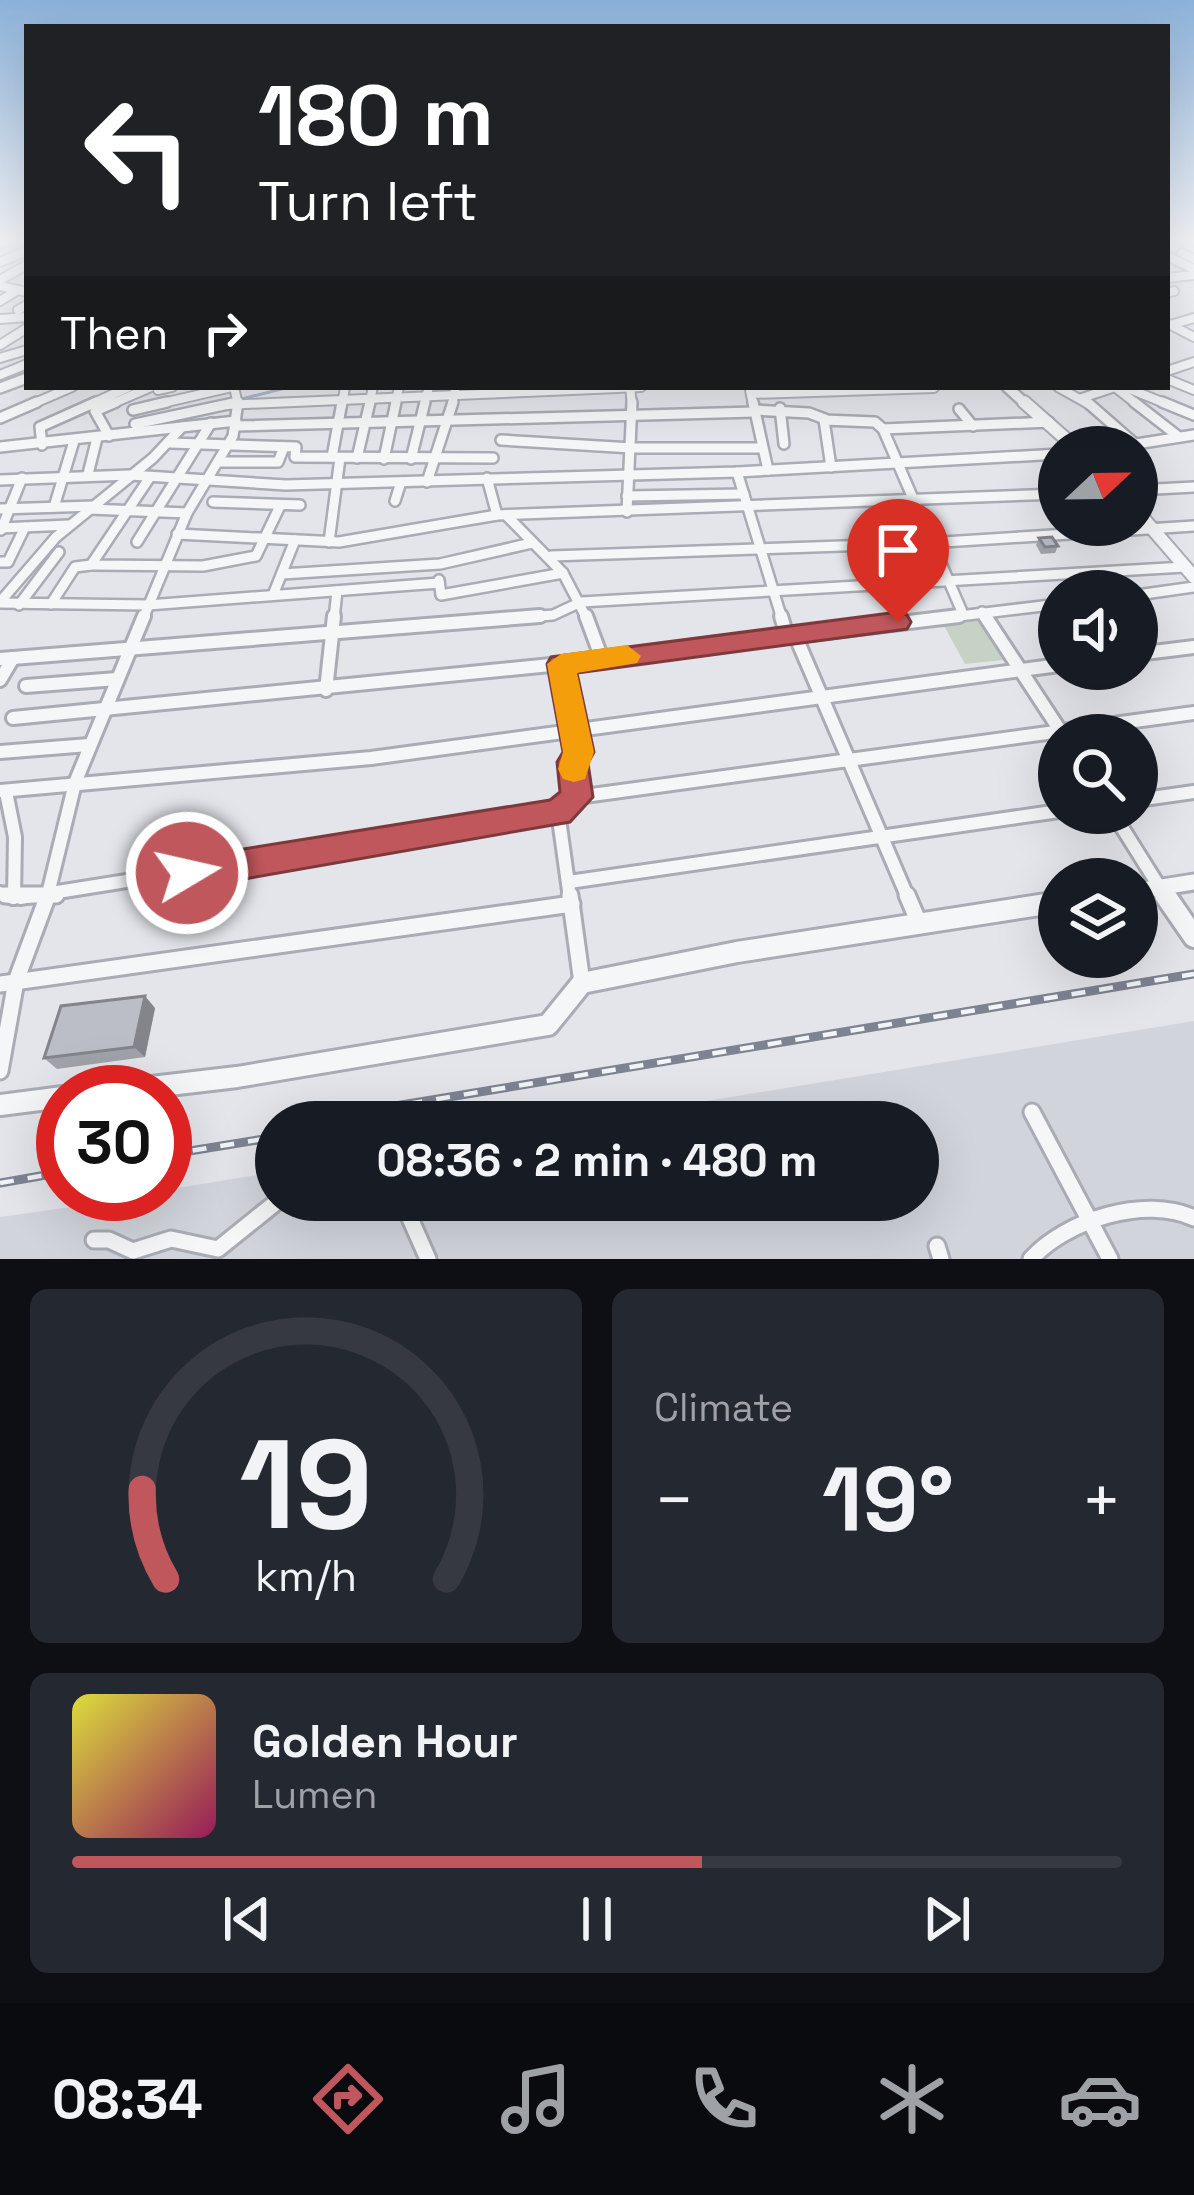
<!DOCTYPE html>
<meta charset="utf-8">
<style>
body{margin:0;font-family:"Space Grotesk",sans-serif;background:#242831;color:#f1f3f6;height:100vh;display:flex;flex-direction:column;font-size:45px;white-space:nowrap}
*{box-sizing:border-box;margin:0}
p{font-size:39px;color:#9ea1a6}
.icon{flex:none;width:66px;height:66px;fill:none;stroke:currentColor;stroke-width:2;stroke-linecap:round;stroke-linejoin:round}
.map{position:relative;height:1259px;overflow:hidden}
.sheet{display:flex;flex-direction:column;gap:30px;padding:30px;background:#0d0f14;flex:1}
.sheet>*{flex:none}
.top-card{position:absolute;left:24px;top:24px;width:1146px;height:366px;border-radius:0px;box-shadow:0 12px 48px #0002;background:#202124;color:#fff;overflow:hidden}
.needle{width:78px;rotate:68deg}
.tools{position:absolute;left:1038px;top:426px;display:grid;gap:24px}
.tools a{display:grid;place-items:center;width:120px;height:120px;border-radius:50%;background:#171b24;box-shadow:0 12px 48px #0002;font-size:60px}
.speed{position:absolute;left:36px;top:1065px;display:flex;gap:24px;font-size:60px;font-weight:700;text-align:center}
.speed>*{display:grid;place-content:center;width:156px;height:156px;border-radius:50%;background:#171b24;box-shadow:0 12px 48px #0002;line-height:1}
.speed .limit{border:18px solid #d22;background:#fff;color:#111}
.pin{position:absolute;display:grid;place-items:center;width:102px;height:102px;color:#fff;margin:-123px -51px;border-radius:50% 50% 50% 0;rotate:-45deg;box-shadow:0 0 12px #0007}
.pin .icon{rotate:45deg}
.me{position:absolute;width:132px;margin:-66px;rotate:81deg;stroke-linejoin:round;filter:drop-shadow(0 0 9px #0008)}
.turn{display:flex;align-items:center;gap:42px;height:252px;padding:0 36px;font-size:54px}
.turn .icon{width:156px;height:156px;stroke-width:2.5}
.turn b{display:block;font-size:84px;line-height:102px}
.then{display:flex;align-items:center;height:114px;padding:0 36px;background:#0003;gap:24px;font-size:45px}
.big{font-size:90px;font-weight:800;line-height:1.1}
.sheet .card{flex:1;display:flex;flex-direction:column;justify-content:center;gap:18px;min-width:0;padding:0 42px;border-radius:18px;background:#242831}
.sheet .dial{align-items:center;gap:0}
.dial svg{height:312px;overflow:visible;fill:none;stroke:#363941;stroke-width:7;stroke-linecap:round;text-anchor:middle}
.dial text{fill:#f1f3f6;stroke:none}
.song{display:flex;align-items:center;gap:36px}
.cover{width:144px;height:144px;border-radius:18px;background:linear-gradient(135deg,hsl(60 70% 55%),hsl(330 70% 35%))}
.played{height:12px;border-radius:6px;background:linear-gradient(90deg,#c0575c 60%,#363941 60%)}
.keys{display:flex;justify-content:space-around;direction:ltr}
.heat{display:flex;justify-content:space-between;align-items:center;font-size:66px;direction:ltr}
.sheet .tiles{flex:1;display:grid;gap:30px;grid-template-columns:1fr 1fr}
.card:last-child{grid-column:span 2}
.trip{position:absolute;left:255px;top:1101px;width:684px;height:120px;border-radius:60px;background:#171b24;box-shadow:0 12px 48px #0002;font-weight:800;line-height:120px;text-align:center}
.menu{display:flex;height:192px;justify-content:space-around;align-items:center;background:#090b0e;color:#9ea1a6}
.menu .icon{width:84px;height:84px}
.menu .current{color:#c0575c}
.menu b{font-size:54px;color:#f1f3f6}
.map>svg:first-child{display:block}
</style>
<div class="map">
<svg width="1194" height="1259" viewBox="0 0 1194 1259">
<rect width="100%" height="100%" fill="#e3e5ea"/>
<polygon fill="#d1d4db" points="1194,1021 1194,1259 0,1259 0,1217 165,1194 165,1190 276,1172 276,1200 918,1200 918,1122 579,1122"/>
<polygon fill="#c7d2c5" points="980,620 1003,660 965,664 943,624"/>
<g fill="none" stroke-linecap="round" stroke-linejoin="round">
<polyline stroke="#a2b0c5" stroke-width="3" points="242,399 285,388"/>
<g stroke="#a9acb4" stroke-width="12">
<g id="minor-far3">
<polyline points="0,243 11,239"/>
<polyline points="1182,253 1194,259"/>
<polyline points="1169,257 1194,269"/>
<polyline points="0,262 27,251"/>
<polyline points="1167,278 1194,275"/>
<polyline points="0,280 27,265"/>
<polyline points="0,286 27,292"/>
<polyline points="1167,293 1174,291"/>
<polyline points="0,301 18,290"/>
<polyline points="18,310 27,305"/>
<polyline points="0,319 27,317"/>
<polyline points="1167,323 1194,337"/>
<polyline points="1170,325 1194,318"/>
<polyline points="0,345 27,328"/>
<polyline points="0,358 27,350"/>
<polyline points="1167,371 1194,362"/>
<polyline points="0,375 27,364"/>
<polyline points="1167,379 1194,390"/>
<polyline points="234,387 238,405"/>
<polyline points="630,387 632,405"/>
<polyline points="1058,387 1090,405"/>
<polyline points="1115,387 1138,405"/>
<polyline points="1125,387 1169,405"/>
<polyline points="158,390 172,387"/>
<polyline points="750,390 753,405"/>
<polyline points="751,394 934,388"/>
<polyline points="1082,398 1115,387"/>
<polyline points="30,405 72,387"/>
<polyline points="89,405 129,387"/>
<polyline points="109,405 151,387"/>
<polyline points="154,405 232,387"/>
<polyline points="224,405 641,387"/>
<polyline points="342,405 345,387"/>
<polyline points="369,405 373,387"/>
<polyline points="395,405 399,387"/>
<polyline points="424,405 429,387"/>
<polyline points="452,405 455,390"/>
</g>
</g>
<g stroke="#a9acb4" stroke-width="14">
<g id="minor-far2">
<polyline points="753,402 768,470"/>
<polyline points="1087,402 1135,444"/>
<polyline points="1134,402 1179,437"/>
<polyline points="1162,402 1194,415"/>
<polyline points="780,408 784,444"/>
<polyline points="959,409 973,426"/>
<polyline points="133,410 167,402"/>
<polyline points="754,410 809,413 825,419"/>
<polyline points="0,418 37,402"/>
<polyline points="135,424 238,402"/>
<polyline points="235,426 754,412"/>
<polyline points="109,436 95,411 116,402"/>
<polyline points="501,440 632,448 761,448"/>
<polyline points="170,443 296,447 295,457 493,458"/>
<polyline points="42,445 40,427 96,402"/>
<polyline points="0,447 236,421"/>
<polyline points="1117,447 1194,435"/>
<polyline points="332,457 342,402"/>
<polyline points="357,458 370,402"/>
<polyline points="384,459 396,402"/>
<polyline points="411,459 425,402"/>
<polyline points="219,462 278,462 284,447"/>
<polyline points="831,467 824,420 875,422 883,429"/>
<polyline points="737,472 782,619"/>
<polyline points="88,474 97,438"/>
<polyline points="150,477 91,565 203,566 256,556 280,506"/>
<polyline points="487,478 497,515"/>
<polyline points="0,480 130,475 286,485 737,472 1059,454"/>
<polyline points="427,482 453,402"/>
<polyline points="1137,490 1194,487"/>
<polyline points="627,496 744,494"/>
<polyline points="395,501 401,482"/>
<polyline points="213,502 300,505"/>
<polyline points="54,507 74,441"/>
<polyline points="0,509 94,506"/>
<polyline points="90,509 187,513"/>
<polyline points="627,512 632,402"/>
<polyline points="506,515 563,573 587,619"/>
<polyline points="0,528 69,525"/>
<polyline points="1,530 22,478"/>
<polyline points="177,534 339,542 497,515 1059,494"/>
<polyline points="137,542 211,423"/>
<polyline points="329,542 340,458"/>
<polyline points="551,556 928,543 1194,526"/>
<polyline points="0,562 8,562 25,527"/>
<polyline points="282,574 440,564 532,543"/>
<polyline points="439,580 441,595 563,573"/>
<polyline points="273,595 295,540"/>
<polyline points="1137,595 1194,587"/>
<polyline points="0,602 56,537 153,458 182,427"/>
<polyline points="0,603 148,605 439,583"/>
<polyline points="51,604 75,567 91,565"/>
<polyline points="19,605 59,552"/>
<polyline points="982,612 987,619"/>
<polyline points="963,614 883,429 1049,422"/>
<polyline points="143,619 187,513 233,436 238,402"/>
<polyline points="334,619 337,591"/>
<polyline points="502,619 553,615 581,602 1185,567"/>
<polyline points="934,619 1059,604"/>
</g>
</g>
<g stroke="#a9acb4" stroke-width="18">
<g id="minor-far1">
<polyline points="586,616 602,659"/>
<polyline points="781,616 787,636"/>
<polyline points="985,616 1063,735"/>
<polyline points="795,635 908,898"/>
<polyline points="1137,654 1194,647"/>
<polyline points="0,659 540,616"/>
<polyline points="561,664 578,752 573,762 577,797 558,812 570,898"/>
<polyline points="0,680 13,658"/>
<polyline points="26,686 117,679"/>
<polyline points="326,690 334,616"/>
<polyline points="13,718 561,664 959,616"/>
<polyline points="0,752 89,745"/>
<polyline points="0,791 371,758 1059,665"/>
<polyline points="6,792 15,837 14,898"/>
<polyline points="577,797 1194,713"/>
<polyline points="1137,800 1194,792"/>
<polyline points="1113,813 1160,888"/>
<polyline points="569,882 1059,811"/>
<polyline points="0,893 13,898"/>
<polyline points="20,898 558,812"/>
<polyline points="47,898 75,783 144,616"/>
</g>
</g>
<g stroke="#a9acb4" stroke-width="21">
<g id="minor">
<polyline points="5,895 56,895"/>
<polyline points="570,895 582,983"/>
<polyline points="907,895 919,923"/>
<polyline points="0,984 572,904"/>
<polyline points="0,1071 16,981 48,895"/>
<polyline points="1032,1112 1110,1259"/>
<polyline points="402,1200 428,1259"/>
<polyline points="94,1240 109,1240 133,1251 171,1239 218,1249 279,1200"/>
<polyline points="937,1246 941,1259"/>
<path d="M 1031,1259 C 1066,1220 1146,1195 1194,1218"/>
</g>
</g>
<g stroke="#a9acb4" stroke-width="14">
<g id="tertiary-far3">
<polyline points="1007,387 1027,405"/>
<polyline points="0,388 27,378"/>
</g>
</g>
<g stroke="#a9acb4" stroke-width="16">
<g id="tertiary-far2">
<polyline points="1024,402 1075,447"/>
<polyline points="1137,511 1194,577"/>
</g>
</g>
<g stroke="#a9acb4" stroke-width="21">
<g id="tertiary-far1">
<polyline points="1160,888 1167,898"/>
<polyline points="1137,891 1194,882"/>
</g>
</g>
<g stroke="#a9acb4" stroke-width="26">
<g id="tertiary">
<polyline points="1165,895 1194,937"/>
<polyline points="109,1092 237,1077 548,1025 582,983 737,952 1059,902"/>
<polyline points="0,1105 63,1097"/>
</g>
</g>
<use href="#minor-far3" stroke="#f5f6f8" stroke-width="8"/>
<use href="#minor-far2" stroke="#f5f6f8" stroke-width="9"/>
<use href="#minor-far1" stroke="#f5f6f8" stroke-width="12"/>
<use href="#minor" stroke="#f5f6f8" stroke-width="15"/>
<use href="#tertiary-far3" stroke="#f5f6f8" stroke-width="9"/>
<use href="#tertiary-far2" stroke="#f5f6f8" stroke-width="12"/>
<use href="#tertiary-far1" stroke="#f5f6f8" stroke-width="15"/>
<use href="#tertiary" stroke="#f5f6f8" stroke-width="20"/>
<g stroke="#7e8391" stroke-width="9">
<g id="rail">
<polyline points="298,1122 1194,974"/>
<polyline points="165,1155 276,1137"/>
<polyline points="0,1183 63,1172"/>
</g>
</g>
<use href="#rail" stroke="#f2f4f7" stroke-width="4.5" stroke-dasharray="14" stroke-linecap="butt"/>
</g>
<g fill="#a1a3aa">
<polygon points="1039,538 1058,546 1055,553 1041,554 1036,545"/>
<polygon points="155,1008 145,1057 57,1069 44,1058"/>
</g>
<polygon fill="#83858b" points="145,996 155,1008 145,1057 134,1047"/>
<g fill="#bbbec6" stroke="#83858b" stroke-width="3">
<polygon points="1052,537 1058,546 1045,547 1039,538"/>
<polygon points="145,996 134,1047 44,1058 61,1006"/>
</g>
<linearGradient id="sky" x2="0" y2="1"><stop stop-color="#8cb2da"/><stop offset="0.58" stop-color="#f2f3f6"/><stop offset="1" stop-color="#f2f3f6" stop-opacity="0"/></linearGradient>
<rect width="1194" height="415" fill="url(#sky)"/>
<polygon fill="#c0575c" stroke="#7d393c" stroke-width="3" points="898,612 907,615 911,622 907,629 577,673 594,752 588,763 593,797 570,822 187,889 175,884 170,873 175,862 187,858 550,800 560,792 557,762 563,752 547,664 551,657"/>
<polygon fill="#f59e0b" points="627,645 641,656 637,663 577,673 594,752 585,779 574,782 563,779 558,769 563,752 547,664 561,654"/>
</svg>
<div class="tools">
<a><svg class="needle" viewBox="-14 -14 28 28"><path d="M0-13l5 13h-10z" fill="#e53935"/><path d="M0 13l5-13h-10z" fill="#9ea1a6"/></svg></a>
<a><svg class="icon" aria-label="sound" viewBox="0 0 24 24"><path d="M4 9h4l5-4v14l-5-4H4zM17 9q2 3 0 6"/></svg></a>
<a><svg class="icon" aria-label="search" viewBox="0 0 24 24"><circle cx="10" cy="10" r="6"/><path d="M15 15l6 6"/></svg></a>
<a><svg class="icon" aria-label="layers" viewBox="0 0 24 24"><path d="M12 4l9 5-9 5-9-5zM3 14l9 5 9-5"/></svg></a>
</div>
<div class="speed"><div class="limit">30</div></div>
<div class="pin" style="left:898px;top:622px;background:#d93025"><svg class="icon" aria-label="arrive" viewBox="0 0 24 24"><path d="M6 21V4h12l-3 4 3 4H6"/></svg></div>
<svg class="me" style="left:187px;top:873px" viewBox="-20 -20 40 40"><circle r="17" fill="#c0575c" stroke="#fff" stroke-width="3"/><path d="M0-11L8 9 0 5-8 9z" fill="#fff"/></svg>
<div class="trip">08:36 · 2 min · 480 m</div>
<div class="top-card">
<div class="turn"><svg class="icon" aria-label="left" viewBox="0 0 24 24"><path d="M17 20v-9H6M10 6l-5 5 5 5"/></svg><div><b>180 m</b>Turn left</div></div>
<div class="then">Then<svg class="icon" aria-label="right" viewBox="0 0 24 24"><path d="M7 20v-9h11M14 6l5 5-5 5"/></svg></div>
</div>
</div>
<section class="sheet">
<div class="tiles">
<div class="card dial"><svg viewBox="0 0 100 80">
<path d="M14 69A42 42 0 1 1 86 69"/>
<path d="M14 69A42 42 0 0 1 8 46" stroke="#c0575c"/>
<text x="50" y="56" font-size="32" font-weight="700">19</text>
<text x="50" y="72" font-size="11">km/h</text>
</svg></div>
<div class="card"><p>Climate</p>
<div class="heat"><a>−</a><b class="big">19°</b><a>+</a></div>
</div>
<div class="card">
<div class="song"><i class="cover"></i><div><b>Golden Hour</b><p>Lumen</p></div></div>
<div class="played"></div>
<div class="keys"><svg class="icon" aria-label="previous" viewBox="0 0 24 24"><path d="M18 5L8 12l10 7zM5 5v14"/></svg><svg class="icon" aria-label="pause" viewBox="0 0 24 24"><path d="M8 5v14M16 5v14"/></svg><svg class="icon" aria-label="next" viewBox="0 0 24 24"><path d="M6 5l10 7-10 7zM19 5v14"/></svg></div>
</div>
</div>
</section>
<nav class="menu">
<b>08:34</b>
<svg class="icon current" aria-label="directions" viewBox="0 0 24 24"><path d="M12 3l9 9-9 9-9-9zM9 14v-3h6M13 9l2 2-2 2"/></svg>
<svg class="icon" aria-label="music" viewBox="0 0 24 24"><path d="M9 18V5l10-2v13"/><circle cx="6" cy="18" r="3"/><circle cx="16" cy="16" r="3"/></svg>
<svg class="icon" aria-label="phone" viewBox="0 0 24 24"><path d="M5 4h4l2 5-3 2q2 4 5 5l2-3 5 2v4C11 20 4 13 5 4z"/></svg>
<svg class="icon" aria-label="climate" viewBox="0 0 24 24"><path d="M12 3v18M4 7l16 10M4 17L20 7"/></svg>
<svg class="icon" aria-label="car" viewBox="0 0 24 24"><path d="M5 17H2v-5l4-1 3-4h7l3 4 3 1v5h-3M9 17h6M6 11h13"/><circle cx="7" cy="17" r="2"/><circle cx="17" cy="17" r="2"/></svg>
</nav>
